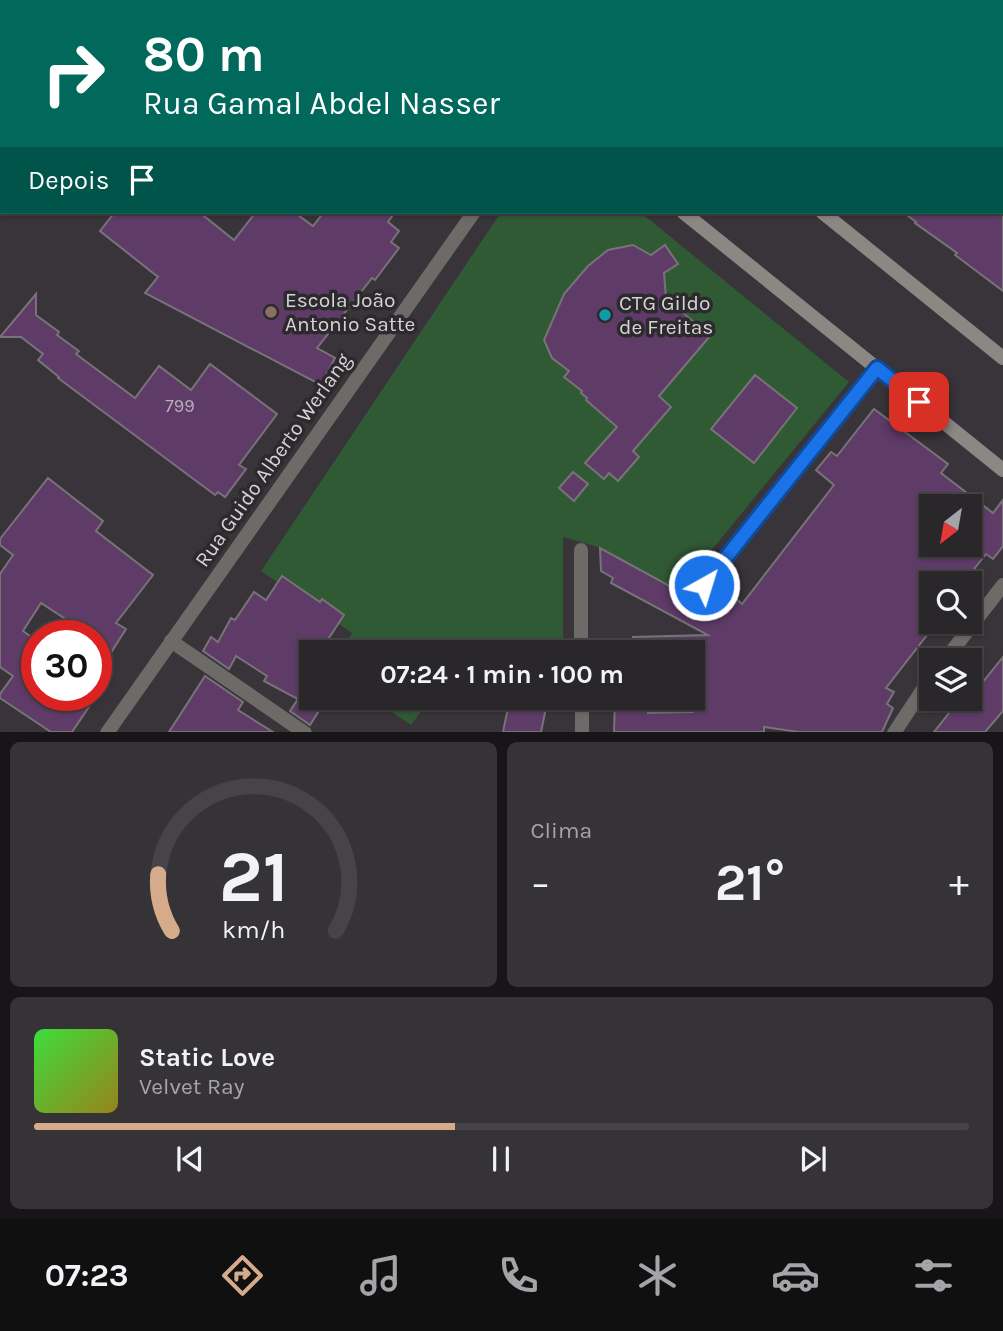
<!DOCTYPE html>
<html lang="pt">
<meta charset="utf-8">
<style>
body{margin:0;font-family:Karla,sans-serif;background:#363337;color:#f1f3f6;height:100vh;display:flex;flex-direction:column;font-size:26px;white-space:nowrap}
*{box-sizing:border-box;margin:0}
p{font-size:23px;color:#a5a5a9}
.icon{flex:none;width:38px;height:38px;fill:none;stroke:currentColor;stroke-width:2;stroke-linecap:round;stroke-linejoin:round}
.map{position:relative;height:732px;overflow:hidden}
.drawer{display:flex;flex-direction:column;gap:10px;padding:10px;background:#171518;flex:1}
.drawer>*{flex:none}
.top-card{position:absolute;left:0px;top:0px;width:1004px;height:214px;box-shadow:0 2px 5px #0004,0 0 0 2px #464447;background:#00695c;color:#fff;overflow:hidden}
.needle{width:46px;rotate:211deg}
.tools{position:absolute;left:919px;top:494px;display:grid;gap:14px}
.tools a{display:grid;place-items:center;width:63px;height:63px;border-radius:0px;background:#2a272b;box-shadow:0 2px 5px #0004,0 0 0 2px #464447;font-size:35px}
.speed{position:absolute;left:21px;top:620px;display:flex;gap:14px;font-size:35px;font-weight:700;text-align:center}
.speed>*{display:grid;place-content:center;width:91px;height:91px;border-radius:50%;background:#2a272b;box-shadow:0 2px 5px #0004,0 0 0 2px #464447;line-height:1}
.speed .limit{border:10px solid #d22;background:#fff;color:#111}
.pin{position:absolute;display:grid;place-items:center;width:60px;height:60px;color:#fff;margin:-30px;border-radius:14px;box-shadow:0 4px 10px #0006}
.me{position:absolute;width:77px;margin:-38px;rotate:39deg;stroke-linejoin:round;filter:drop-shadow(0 0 5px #0008)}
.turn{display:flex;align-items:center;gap:24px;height:147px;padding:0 28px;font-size:32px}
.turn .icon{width:91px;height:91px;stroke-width:2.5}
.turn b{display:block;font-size:49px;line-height:60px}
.then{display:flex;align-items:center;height:66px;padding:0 28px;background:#0003;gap:14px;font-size:26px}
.big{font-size:52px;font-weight:700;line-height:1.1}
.drawer .tile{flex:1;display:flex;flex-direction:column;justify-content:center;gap:10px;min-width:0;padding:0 24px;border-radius:10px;background:#363337}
.drawer .dial{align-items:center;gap:0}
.dial svg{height:182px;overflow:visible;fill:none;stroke:#464447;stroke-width:7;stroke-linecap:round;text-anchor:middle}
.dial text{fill:#f1f3f6;stroke:none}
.song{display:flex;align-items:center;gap:21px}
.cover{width:84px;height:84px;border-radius:10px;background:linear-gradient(135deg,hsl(120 70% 55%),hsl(50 70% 35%))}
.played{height:7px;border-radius:4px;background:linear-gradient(90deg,#d6ab8b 45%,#464447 45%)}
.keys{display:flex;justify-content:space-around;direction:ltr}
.heat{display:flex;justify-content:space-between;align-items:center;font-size:38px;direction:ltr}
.drawer .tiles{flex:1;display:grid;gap:10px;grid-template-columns:1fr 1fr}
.tile:last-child{grid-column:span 2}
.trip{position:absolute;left:299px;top:640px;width:406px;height:70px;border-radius:0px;background:#2a272b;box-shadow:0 2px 5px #0004,0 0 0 2px #464447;font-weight:700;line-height:70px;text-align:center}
.menu{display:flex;height:112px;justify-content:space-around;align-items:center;background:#111011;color:#a5a5a9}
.menu .icon{width:49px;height:49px}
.menu .active{color:#d6ab8b}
.menu b{font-size:32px;color:#f1f3f6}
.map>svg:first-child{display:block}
</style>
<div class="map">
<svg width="1003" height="733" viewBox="0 0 1003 733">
<rect width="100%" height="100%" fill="#383439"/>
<g fill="#305a34">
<polygon points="501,212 640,212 849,382 675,595 601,562 605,549 563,537 563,653 341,653 352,633 261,571"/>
<polygon points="371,698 563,698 563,702 426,705 411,725"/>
</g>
<g fill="#5f3b67" stroke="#777378" stroke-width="2" fill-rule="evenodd">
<polygon points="115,212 199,212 234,240 256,212 294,212 313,226 324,212 395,212 388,222 399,231 391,242 399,248 375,280 372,278 317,348 335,358 321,385 145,293 158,277 100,231"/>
<polygon points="903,212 1003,212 1003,291 955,255 957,253 915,223 916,222"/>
<polygon points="633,245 651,255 665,245 678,264 664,273 666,298 710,336 659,396 671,407 633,451 639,457 618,481 609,473 604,479 585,463 617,427 586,400 587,398 581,393 582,391 564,377 569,371 552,358 544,340 564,294 588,266 608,250"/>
<polygon points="36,294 36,315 59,332 57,335 79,351 76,354 135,398 159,366 191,390 210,364 277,414 239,465 246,469 225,497 218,492 215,495 58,378 59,377 38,360 43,354 21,337 0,337"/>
<polygon points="755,375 797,408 754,463 711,429"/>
<path d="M 874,409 L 948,464 L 941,473 L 993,513 L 1003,500 L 1003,546 L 993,559 L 986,554 L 963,583 L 931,583 L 931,630 L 886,688 L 894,692 L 887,704 L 893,708 L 882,732 L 799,732 L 764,727 L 764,732 L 614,732 L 615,698 L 648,698 L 648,713 L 693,712 L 693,653 L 633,653 L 633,637 L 708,635 L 611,583 L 613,578 L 601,571 L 600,548 L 708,607 L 723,587 L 742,604 L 834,485 L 816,470 L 831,452 L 837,456 ZM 931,506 L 970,506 L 970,544 L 963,544 L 958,554 L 945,544 L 931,544 Z"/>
<polygon points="573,472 588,484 574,501 559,488"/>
<polygon points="48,478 103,521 96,531 153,575 116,623 126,629 96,676 96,635 61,635 70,622 41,603 23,631 37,641 37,695 97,695 72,732 51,732 0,698 0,694 13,676 0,667 0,574 13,555 0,545 0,539"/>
<polygon points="282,576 320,602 322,599 344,615 319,653 312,653 312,664 305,675 311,679 299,698 327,698 310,725 290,711 298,699 264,681 267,676 236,656 229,669 203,651 211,637 218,642 231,618 235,620 254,592 266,600"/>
<polygon points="1003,657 1003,711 985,732 934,732 961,698 970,698"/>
<polygon points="205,676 243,702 238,710 273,732 169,732"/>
<polygon points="514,698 548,698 541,732 503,732 509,703 513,703"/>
</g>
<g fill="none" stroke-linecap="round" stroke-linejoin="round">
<g stroke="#6d6b68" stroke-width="14">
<polyline points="894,0 896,2"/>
<polyline points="910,2 912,0"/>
<polyline points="581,550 581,653"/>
<polyline points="704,585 877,368"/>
<polyline points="171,641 305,733"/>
<polyline points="945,660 1003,585"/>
<polyline points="582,698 582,733"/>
<polyline points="107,733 474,212"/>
<polyline points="894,733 931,677"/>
</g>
<g stroke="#8b8884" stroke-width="14">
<polyline points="420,0 422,2"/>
<polyline points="560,0 562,2"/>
<polyline points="648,2 649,0"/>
<polyline points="683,212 1003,470"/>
<polyline points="822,212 1003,358"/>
</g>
</g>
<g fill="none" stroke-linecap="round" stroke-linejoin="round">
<g stroke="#114b97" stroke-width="18">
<polyline id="route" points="704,585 877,368 919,402"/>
</g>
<use href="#route" stroke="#1a73e8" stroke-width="12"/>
</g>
<circle fill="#8d6e63" stroke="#2d2a2e" stroke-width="2.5" cx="271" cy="312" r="7"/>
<circle fill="#0f9aa8" stroke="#2d2a2e" stroke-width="2.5" cx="605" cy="315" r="7"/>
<g text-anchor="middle" stroke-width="7" stroke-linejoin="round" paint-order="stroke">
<g font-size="18" fill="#b8aebb">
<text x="180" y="412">799</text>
</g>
<g font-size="21" fill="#d6d4d7" stroke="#2d2a2e" text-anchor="start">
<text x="285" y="307">Escola João<tspan x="285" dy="24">Antonio Satte</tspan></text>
<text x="619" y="310">CTG Gildo<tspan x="619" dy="24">de Freitas</tspan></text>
</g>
<g font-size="21" fill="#d6d4d7" stroke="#2d2a2e">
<text transform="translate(273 460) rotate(-55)" y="7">Rua Guido Alberto Werlang</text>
</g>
</g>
</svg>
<div class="tools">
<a><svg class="needle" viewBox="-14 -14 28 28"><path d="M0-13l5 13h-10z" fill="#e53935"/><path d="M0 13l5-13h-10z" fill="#a5a5a9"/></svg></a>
<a><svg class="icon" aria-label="search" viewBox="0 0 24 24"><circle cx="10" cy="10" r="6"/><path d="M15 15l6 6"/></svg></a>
<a><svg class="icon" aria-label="layers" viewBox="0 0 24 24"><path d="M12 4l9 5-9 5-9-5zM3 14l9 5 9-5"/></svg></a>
</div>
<div class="speed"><div class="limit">30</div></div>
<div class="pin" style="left:919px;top:402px;background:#d93025"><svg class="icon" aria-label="arrive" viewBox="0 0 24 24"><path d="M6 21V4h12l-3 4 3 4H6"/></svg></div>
<svg class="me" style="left:704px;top:585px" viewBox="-20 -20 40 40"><circle r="17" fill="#1a73e8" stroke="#fff" stroke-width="3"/><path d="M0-11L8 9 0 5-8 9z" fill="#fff"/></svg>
<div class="trip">07:24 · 1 min · 100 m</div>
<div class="top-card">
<div class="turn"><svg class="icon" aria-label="right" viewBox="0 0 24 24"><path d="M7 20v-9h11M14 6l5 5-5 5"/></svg><div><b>80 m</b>Rua Gamal Abdel Nasser</div></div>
<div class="then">Depois<svg class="icon" aria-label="arrive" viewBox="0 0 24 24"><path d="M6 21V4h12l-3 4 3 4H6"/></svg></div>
</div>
</div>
<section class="drawer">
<div class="tiles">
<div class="tile dial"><svg viewBox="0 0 100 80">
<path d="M14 69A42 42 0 1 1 86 69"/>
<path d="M14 69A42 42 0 0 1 8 44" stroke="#d6ab8b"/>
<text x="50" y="56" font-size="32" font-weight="700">21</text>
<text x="50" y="72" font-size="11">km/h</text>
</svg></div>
<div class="tile"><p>Clima</p>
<div class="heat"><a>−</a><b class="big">21°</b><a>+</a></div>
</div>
<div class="tile">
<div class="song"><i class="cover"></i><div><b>Static Love</b><p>Velvet Ray</p></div></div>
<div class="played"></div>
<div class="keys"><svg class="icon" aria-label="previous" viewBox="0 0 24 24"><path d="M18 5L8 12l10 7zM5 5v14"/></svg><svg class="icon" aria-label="pause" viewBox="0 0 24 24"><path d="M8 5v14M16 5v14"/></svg><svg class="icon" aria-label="next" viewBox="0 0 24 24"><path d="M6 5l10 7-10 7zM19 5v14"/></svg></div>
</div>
</div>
</section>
<nav class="menu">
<b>07:23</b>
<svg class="icon active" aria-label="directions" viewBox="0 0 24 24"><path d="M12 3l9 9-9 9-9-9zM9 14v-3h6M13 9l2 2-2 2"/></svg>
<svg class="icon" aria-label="music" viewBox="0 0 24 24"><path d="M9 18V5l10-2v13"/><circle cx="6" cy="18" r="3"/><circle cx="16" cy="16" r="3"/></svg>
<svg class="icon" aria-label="phone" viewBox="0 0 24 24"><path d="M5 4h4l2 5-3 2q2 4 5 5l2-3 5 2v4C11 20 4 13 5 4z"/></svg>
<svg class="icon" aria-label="climate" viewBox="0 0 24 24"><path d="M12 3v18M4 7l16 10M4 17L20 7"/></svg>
<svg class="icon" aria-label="car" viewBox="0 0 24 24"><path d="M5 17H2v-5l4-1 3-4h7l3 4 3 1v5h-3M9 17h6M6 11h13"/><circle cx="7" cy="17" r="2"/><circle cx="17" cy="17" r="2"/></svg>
<svg class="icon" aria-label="filters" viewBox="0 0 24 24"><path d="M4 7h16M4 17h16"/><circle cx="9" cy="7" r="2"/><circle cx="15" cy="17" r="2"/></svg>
</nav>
